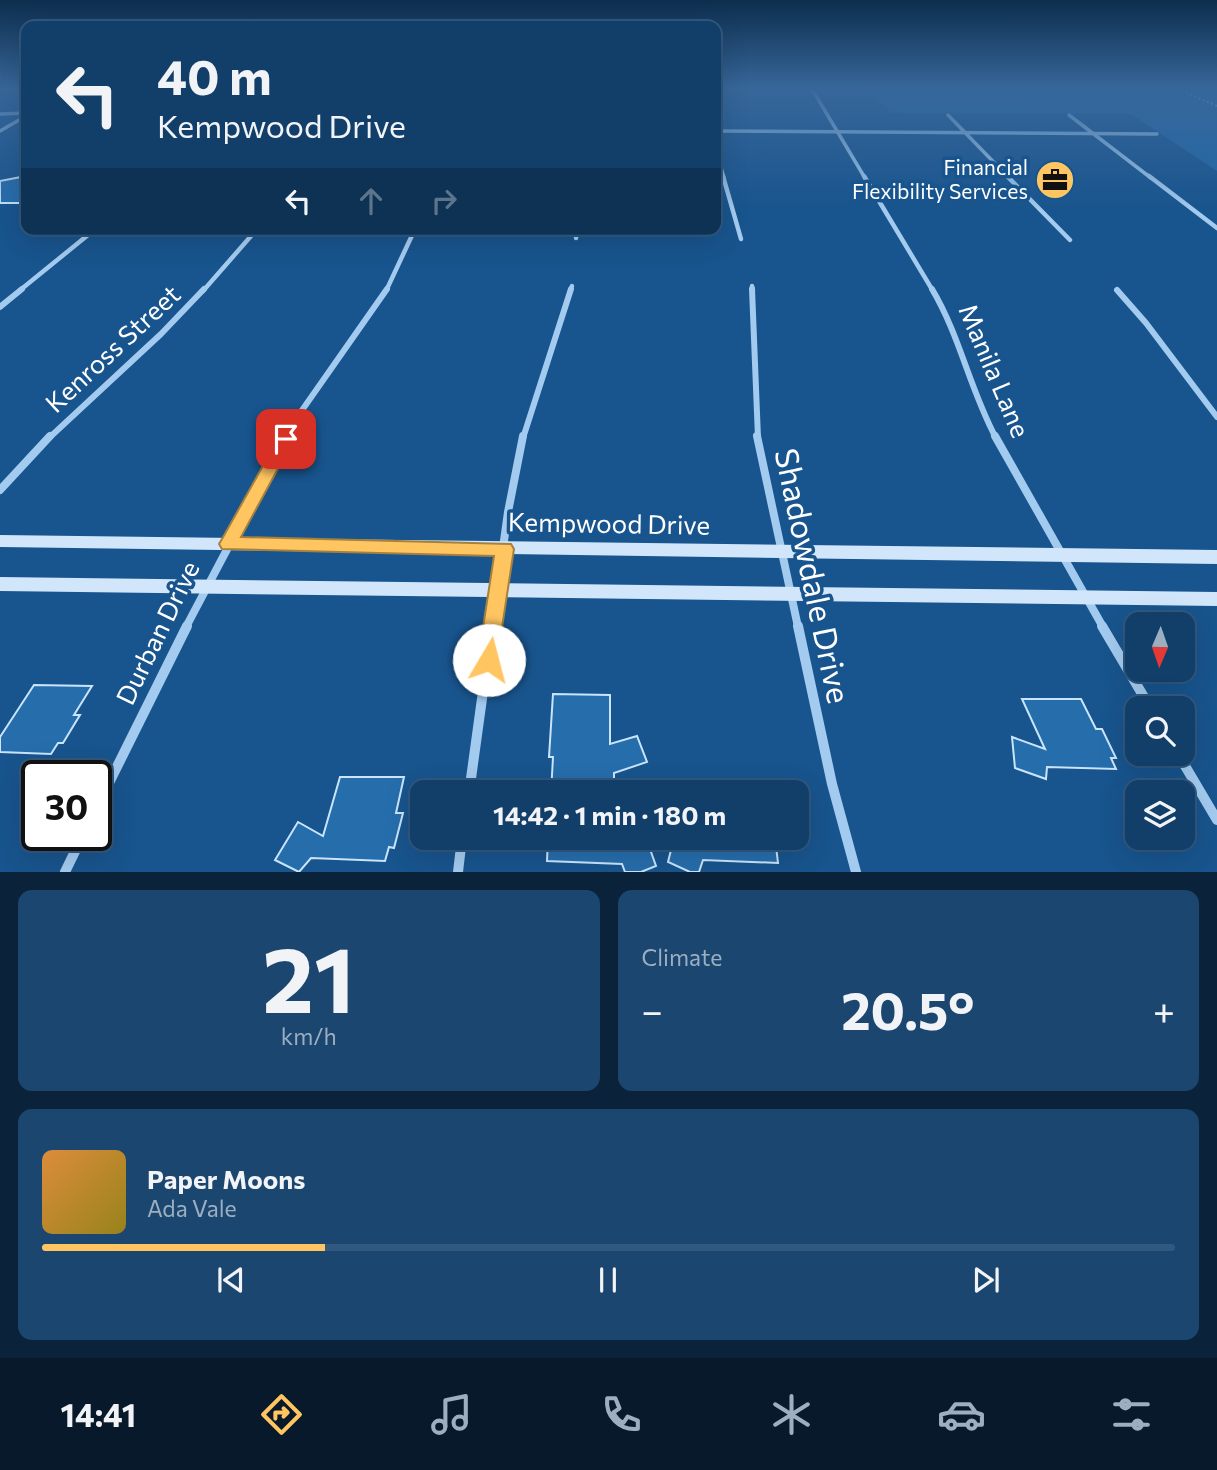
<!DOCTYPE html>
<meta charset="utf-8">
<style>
body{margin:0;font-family:Commissioner,sans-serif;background:#1b4670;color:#f1f3f6;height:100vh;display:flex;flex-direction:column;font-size:26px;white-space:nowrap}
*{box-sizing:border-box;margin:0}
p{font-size:23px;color:#9cafc1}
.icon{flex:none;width:38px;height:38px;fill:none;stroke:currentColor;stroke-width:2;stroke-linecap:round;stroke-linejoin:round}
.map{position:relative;height:872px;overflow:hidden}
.drawer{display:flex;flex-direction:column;gap:18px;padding:18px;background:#0a233a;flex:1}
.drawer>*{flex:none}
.banner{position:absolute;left:21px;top:21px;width:700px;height:214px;border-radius:14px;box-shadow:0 7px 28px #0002,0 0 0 2px #31587e;background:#123f6a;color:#f1f3f6;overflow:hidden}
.needle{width:46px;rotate:182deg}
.controls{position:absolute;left:1125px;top:612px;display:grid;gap:14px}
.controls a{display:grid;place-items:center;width:70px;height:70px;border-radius:14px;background:#123f6a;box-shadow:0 7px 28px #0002,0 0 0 2px #31587e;font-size:35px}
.speed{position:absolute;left:21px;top:760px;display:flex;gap:14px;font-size:35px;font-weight:700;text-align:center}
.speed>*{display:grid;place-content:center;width:91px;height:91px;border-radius:50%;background:#123f6a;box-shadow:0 7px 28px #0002,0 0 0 2px #31587e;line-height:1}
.speed .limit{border:4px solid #111;border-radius:10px;background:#fff;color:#111}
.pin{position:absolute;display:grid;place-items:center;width:60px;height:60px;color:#fff;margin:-30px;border-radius:14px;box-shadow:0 4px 10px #0006}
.me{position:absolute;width:77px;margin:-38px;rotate:8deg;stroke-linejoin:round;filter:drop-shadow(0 0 5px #0008)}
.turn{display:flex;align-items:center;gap:24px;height:147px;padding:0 21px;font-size:32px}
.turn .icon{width:91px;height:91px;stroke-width:2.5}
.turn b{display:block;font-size:49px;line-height:60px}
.lanes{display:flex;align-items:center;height:66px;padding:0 21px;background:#0003;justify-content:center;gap:35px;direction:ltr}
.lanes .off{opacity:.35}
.big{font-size:52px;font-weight:700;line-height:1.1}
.drawer .widget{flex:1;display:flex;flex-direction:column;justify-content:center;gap:10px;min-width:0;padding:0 24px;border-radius:14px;background:#1b4670}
.drawer .dial{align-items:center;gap:0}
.dial b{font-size:91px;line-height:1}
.song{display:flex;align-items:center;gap:21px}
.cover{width:84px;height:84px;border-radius:10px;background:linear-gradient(135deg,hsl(30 70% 55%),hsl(50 70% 35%))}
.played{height:7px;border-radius:4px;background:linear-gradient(90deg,#ffc561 25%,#31587e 25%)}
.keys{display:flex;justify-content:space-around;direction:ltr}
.heat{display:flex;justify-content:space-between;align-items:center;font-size:38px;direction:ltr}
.drawer .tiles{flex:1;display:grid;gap:18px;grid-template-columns:1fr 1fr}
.widget:last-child{grid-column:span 2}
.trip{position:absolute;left:410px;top:780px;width:399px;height:70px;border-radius:14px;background:#123f6a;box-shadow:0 7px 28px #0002,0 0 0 2px #31587e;font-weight:700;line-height:70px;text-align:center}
.tab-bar{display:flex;height:112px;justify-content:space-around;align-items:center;background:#07192a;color:#9cafc1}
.tab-bar .icon{width:49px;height:49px}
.tab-bar .active{color:#ffc561}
.tab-bar b{font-size:32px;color:#f1f3f6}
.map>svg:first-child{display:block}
</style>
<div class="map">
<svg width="1217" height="872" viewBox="0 0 1217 872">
<rect width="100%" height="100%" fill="#18548d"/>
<polygon fill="#2068a7" points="870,89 1217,89 1217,171 1131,114 891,113"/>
<g fill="#266dac" stroke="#c9e4fb" stroke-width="2">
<polygon points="26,176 26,200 21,203 0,203 0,181"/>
<polygon points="34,685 92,686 74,715 80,715 63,743 58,743 51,754 0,752 0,737"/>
<polygon points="553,694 610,695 610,744 637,736 647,762 614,773 614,793 551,793 553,757 549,757"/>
<polygon points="1022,699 1081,699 1096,729 1102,729 1116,758 1111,758 1116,769 1047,767 1046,779 1015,768 1012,737 1045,749"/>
<polygon points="340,777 404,777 396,813 403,813 394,848 389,847 385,861 311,858 299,872 275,860 298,822 323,836"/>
<polygon points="702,779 787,779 787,793 703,793"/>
<polygon points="548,838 604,838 604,847 634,838 646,838 656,866 641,872 625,872 622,864 547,861"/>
<polygon points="674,838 775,838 778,863 703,860 699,872 690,872 668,862"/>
</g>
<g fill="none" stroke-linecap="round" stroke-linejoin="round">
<polyline stroke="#a3cbef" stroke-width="2" stroke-dasharray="2 2.5" stroke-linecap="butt" points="1178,89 1217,106"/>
<g stroke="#a3cbef" stroke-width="3.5">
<polyline points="812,89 865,178"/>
<polyline points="0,114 26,113"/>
<polyline points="948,115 1009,178"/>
<polyline points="1069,115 1151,178"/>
<polyline points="0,131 26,116"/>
<polyline points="716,131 1157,134"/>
<polyline points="716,150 724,178"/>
</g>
<g stroke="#a3cbef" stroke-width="4.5">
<polyline points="723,176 741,239"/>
<polyline points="864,176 933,291"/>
<polyline points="1007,176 1070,240"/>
<polyline points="1149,176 1217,228"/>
<polyline points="576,238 577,229"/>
<polyline points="752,286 753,291"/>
<polyline points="19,291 88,235"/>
<polyline points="203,291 251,236"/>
<polyline points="386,291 415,229"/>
<polyline points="570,291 572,286"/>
</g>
<g stroke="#a3cbef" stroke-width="6">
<polyline points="752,289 758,438"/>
<path d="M 932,289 C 960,336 970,390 996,438"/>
<polyline points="1117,290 1146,323 1217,417"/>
<polyline points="0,307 22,289"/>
<polyline points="49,438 161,334 204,289"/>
<polyline points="286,438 298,416 387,289"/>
<polyline points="523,438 571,289"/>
</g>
<g stroke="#a3cbef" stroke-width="8">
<polyline points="757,436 798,627"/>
<polyline points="995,436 1103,627"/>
<polyline points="0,490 50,436"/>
<polyline points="186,627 287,436"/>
<polyline points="492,627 508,512 523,436"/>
</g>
<g stroke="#a3cbef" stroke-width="10">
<polyline points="798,626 832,784 856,872"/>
<polyline points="1102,626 1151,709"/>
<polyline points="1178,754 1217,820"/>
<polyline points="469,793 492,626"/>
<polyline points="96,809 187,626"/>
<polyline points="65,872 83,835"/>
<polyline points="458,872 462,838"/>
</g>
<g fill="#d1e6fa" fill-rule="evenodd">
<polygon points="0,535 1217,550 1217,564 0,547"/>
<polygon points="0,577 1217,592 1217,606 0,591"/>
</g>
</g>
<linearGradient id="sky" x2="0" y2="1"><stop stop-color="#0d2e4e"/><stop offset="0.42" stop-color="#37679a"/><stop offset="1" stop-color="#37679a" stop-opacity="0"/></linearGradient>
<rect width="1217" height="211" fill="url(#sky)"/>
<polygon fill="#ffc561" stroke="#a6803f" stroke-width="2" points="286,433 294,439 241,537 511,544 514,549 496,667 489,669 481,667 478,660 494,556 222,549 219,544 222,539 278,439"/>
<defs>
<g id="office-disc" transform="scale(2.0125)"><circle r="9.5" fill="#ffc561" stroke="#18548d"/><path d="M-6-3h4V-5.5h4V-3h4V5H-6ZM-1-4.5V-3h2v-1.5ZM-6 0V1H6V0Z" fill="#111"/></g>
</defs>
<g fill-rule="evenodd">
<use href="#office-disc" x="1055" y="180"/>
</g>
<g text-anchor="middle" stroke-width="7" stroke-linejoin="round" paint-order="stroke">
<g font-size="21" fill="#fff" stroke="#18548d" text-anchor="end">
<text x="1028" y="175">Financial<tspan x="1028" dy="24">Flexibility Services</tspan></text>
</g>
<g font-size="26" fill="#fff" stroke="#18548d">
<text transform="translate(113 349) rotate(-43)" y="9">Kenross Street</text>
<text transform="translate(994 371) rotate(67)" y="9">Manila Lane</text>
<text transform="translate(609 524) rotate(1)" y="9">Kempwood Drive</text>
<text transform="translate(158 633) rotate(-64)" y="9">Durban Drive</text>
</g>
<g font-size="32" fill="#fff" stroke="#18548d">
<text transform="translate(812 576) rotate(78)" y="11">Shadowdale Drive</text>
</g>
</g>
</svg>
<div class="controls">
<a><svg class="needle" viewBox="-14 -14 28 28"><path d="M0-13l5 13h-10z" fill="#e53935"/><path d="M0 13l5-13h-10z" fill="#9cafc1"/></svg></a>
<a><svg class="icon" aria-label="search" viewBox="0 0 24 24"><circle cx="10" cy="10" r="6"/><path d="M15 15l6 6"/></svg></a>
<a><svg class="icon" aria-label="layers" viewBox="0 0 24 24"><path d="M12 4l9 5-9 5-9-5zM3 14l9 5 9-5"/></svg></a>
</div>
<div class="speed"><div class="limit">30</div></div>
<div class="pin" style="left:286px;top:439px;background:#d93025"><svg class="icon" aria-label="arrive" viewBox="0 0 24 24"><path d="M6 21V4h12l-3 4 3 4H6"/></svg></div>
<svg class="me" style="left:489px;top:660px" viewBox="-20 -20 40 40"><circle r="19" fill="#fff"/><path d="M0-13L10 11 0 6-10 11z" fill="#ffc561"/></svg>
<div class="trip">14:42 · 1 min · 180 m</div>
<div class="banner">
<div class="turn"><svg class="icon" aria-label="left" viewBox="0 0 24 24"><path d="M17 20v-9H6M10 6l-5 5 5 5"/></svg><div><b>40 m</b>Kempwood Drive</div></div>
<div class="lanes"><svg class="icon" aria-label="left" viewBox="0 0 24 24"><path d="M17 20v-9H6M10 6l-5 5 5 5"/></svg><svg class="icon off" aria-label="ahead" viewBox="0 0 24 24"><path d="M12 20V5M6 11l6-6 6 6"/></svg><svg class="icon off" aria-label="right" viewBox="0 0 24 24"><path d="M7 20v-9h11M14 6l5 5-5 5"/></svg></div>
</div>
</div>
<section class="drawer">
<div class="tiles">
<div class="widget dial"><b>21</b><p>km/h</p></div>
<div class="widget"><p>Climate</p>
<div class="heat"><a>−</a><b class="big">20.5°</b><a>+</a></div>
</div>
<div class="widget">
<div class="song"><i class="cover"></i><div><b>Paper Moons</b><p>Ada Vale</p></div></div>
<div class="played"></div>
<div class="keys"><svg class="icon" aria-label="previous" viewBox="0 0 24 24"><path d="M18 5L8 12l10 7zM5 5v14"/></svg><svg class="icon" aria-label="pause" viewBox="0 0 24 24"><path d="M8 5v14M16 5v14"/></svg><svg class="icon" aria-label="next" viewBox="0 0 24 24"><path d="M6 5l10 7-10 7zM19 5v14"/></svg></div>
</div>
</div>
</section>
<nav class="tab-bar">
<b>14:41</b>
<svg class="icon active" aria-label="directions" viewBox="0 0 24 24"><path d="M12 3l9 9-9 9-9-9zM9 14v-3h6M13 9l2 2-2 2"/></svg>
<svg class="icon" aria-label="music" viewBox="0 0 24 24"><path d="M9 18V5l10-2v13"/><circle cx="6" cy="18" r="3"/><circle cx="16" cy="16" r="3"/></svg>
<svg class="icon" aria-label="phone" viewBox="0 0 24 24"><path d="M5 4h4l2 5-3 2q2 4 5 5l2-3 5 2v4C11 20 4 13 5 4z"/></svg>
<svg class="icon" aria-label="climate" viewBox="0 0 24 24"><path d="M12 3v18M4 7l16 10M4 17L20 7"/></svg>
<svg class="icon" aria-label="car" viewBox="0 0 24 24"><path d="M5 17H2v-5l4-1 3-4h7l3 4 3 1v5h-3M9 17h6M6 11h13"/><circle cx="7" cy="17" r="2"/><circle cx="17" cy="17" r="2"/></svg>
<svg class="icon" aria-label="filters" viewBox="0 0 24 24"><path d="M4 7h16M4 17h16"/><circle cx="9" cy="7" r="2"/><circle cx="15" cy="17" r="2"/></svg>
</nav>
